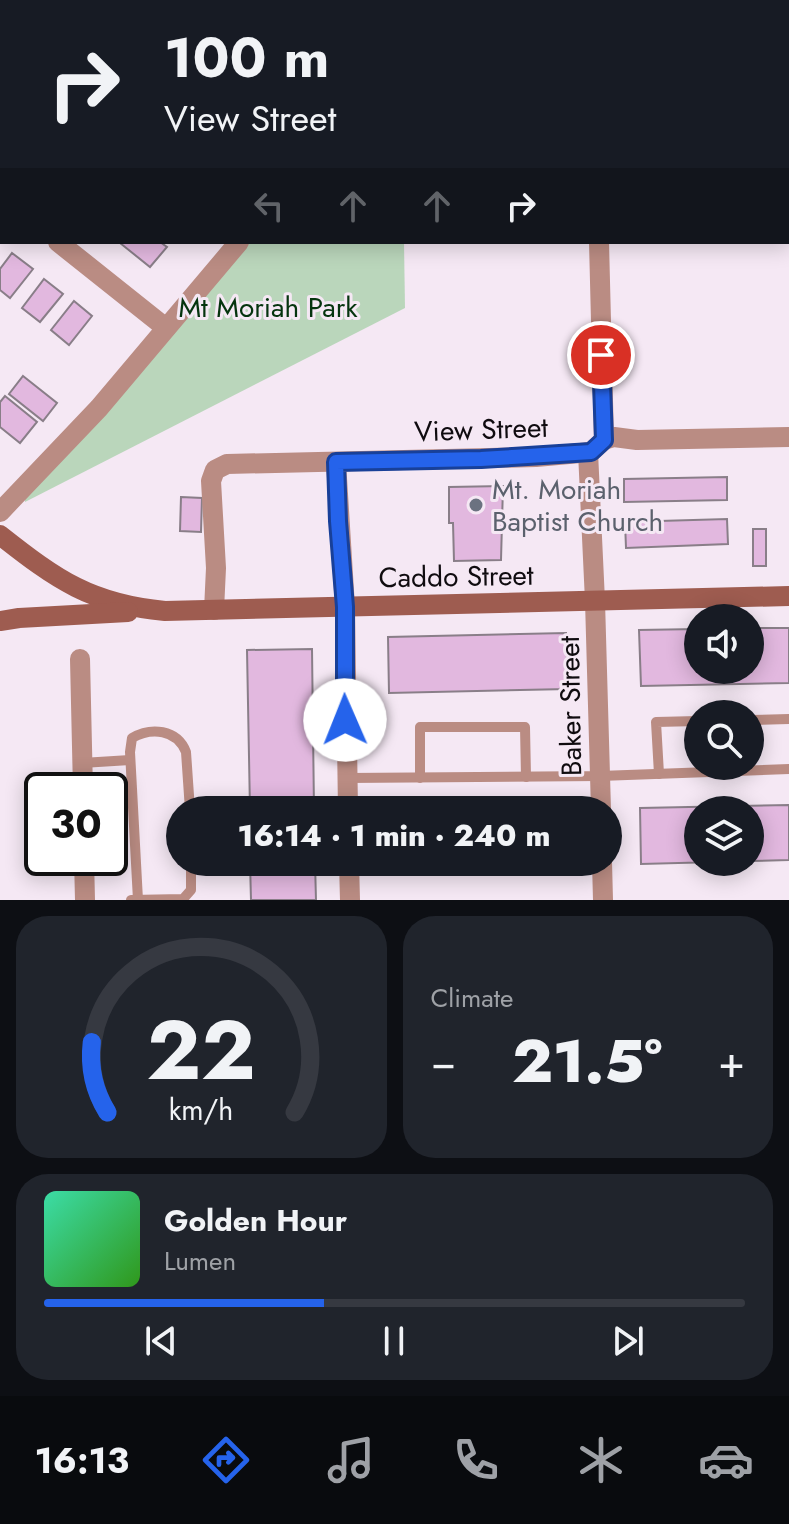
<!DOCTYPE html>
<meta charset="utf-8">
<style>
body{margin:0;font-family:Jost,sans-serif;background:#20242c;color:#f1f3f6;height:100vh;display:flex;flex-direction:column;font-size:30px;white-space:nowrap}
*{box-sizing:border-box;margin:0}
p{font-size:26px;color:#9ea1a6}
.icon{flex:none;width:44px;height:44px;fill:none;stroke:currentColor;stroke-width:2;stroke-linecap:round;stroke-linejoin:round}
.map{position:relative;height:900px;overflow:hidden}
.drawer{display:flex;flex-direction:column;gap:16px;padding:16px;background:#0d0f14;flex:1}
.drawer>*{flex:none}
.guide{position:absolute;left:0px;top:0px;width:790px;height:244px;box-shadow:0 4px 20px #0003;background:#171b24;color:#f1f3f6;overflow:hidden}
.buttons{position:absolute;left:684px;top:604px;display:grid;gap:16px}
.buttons a{display:grid;place-items:center;width:80px;height:80px;border-radius:50%;background:#171b24;box-shadow:0 4px 20px #0003;font-size:40px}
.speed{position:absolute;left:24px;top:772px;display:flex;gap:16px;font-size:40px;font-weight:700;text-align:center}
.speed>*{display:grid;place-content:center;width:104px;height:104px;border-radius:50%;background:#171b24;box-shadow:0 4px 20px #0003;line-height:1}
.speed .limit{border:4px solid #111;border-radius:12px;background:#fff;color:#111}
.pin{position:absolute;display:grid;place-items:center;width:68px;height:68px;color:#fff;margin:-34px;border:4px solid #fff;border-radius:50%;box-shadow:0 2px 8px #0007}
.me{position:absolute;width:88px;margin:-44px;rotate:359deg;stroke-linejoin:round;filter:drop-shadow(0 0 6px #0008)}
.turn{display:flex;align-items:center;gap:28px;height:168px;padding:0 32px;font-size:36px}
.turn .icon{width:104px;height:104px;stroke-width:2.5}
.turn b{display:block;font-size:56px;line-height:68px}
.lanes{display:flex;align-items:center;height:76px;padding:0 32px;background:#0003;justify-content:center;gap:40px;direction:ltr}
.lanes .off{opacity:.35}
.big{font-size:60px;font-weight:800;line-height:1.1}
.drawer .card{flex:1;display:flex;flex-direction:column;justify-content:center;gap:12px;min-width:0;padding:0 28px;border-radius:32px;background:#20242c}
.drawer .dial{align-items:center;gap:0}
.dial svg{height:208px;overflow:visible;fill:none;stroke:#363941;stroke-width:7;stroke-linecap:round;text-anchor:middle}
.dial text{fill:#f1f3f6;stroke:none}
.song{display:flex;align-items:center;gap:24px}
.cover{width:96px;height:96px;border-radius:12px;background:linear-gradient(135deg,hsl(160 70% 55%),hsl(110 70% 35%))}
.played{height:8px;border-radius:4px;background:linear-gradient(90deg,#2563eb 40%,#363941 40%)}
.keys{display:flex;justify-content:space-around;direction:ltr}
.heat{display:flex;justify-content:space-between;align-items:center;font-size:44px;direction:ltr}
.drawer .tiles{flex:1;display:grid;gap:16px;grid-template-columns:1fr 1fr}
.card:last-child{grid-column:span 2}
.trip{position:absolute;left:166px;top:796px;width:456px;height:80px;border-radius:40px;background:#171b24;box-shadow:0 4px 20px #0003;font-weight:800;line-height:80px;text-align:center}
.tabs{display:flex;height:128px;justify-content:space-around;align-items:center;background:#090b0e;color:#9ea1a6}
.tabs .icon{width:56px;height:56px}
.tabs .current{color:#2563eb}
.tabs b{font-size:36px;color:#f1f3f6}
.map>svg:first-child{display:block}
</style>
<div class="map">
<svg width="789" height="900" viewBox="0 0 789 900">
<rect width="100%" height="100%" fill="#f5e8f4"/>
<polygon fill="#bad6bb" points="239,242 404,242 405,308 25,502 23,488"/>
<g fill="#e2b8df" stroke="#897e88" stroke-width="2">
<polygon points="160,242 167,247 150,267 120,243"/>
<polygon points="12,253 33,269 10,298 0,290 0,269"/>
<polygon points="44,279 63,294 40,322 22,308"/>
<polygon points="74,301 92,316 69,345 51,330"/>
<polygon points="23,376 57,403 43,421 9,394"/>
<polygon points="5,396 37,422 20,443 0,427 0,402"/>
<polygon points="727,477 727,500 624,502 624,479"/>
<polygon points="503,486 501,560 454,561 453,523 449,523 449,487"/>
<polygon points="181,497 202,498 201,532 180,531"/>
<polygon points="727,519 728,544 626,548 625,522"/>
<rect x="753" y="529" width="13" height="37"/>
<polygon points="750,628 789,628 789,683 641,686 639,630 698,629 698,670 750,670"/>
<polygon points="566,633 568,689 389,693 388,637"/>
<polygon points="312,649 314,810 250,810 247,650"/>
<polygon points="789,805 789,860 750,861 750,810 698,810 698,862 717,862 641,864 640,808"/>
<polygon points="250,862 315,862 316,900 251,900"/>
<polygon points="391,862 569,862 569,868 391,872"/>
</g>
<g fill="none" stroke-linecap="round" stroke-linejoin="round">
<g stroke="#ba8c83" stroke-width="10">
<polyline points="750,720 789,719"/>
<polyline points="82,763 130,760"/>
<polyline points="659,774 656,722 698,721"/>
<polyline points="347,778 600,776 789,769"/>
<polyline points="420,778 420,727 525,727 526,777"/>
<polyline points="131,900 183,899 191,890 191,862"/>
<path d="M 138,900 L 130,752 L 132,738 C 151,727 177,729 186,752 L 190,810"/>
</g>
<g stroke="#ba8c83" stroke-width="20">
<polyline points="180,0 183,2"/>
<polyline points="422,2 424,0"/>
<polyline points="0,196 2,197"/>
<polyline points="58,242 166,328"/>
<polyline points="599,242 604,440"/>
<polyline points="588,452 595,601 601,810"/>
<polyline points="336,462 345,607 348,810"/>
<polyline points="0,512 99,408 239,242"/>
<polyline points="214,610 216,568 211,481 215,470 227,464 536,457 591,452 604,440 614,437 637,440 789,437"/>
<polyline points="80,659 83,790"/>
<polyline points="84,858 85,900"/>
<polyline points="349,862 350,900"/>
<polyline points="602,862 603,900"/>
</g>
<g stroke="#9e5c50" stroke-width="20">
<path d="M 0,535 C 57,580 91,604 165,611 L 789,596"/>
<polyline points="0,621 19,618 128,612"/>
</g>
</g>
<g fill="none" stroke-linecap="round" stroke-linejoin="round">
<g stroke="#184099" stroke-width="20">
<polyline id="route" points="345,720 345,607 338,521 336,462 481,459 591,452 604,440 601,355"/>
</g>
<use href="#route" stroke="#2563eb" stroke-width="14"/>
</g>
<circle fill="#6b7280" stroke="#f5e8f4" stroke-width="3" cx="476" cy="505" r="8"/>
<g text-anchor="middle" stroke-width="6" stroke-linejoin="round" paint-order="stroke">
<g font-size="28" fill="#05340e" stroke="#f5e8f4">
<text x="268" y="317">Mt Moriah Park</text>
</g>
<g font-size="28" fill="#0f0b0f" stroke="#f5e8f4">
<text transform="translate(481 429) rotate(-2)" y="10">View Street</text>
<text transform="translate(456 576) rotate(-1)" y="10">Caddo Street</text>
<text transform="translate(570 706) rotate(-91)" y="10">Baker Street</text>
</g>
<g font-size="28" fill="#5b616d" stroke="#f5e8f4" text-anchor="start">
<text x="492" y="499">Mt. Moriah<tspan x="492" dy="32">Baptist Church</tspan></text>
</g>
</g>
</svg>
<div class="buttons">
<a><svg class="icon" aria-label="sound" viewBox="0 0 24 24"><path d="M4 9h4l5-4v14l-5-4H4zM17 9q2 3 0 6"/></svg></a>
<a><svg class="icon" aria-label="search" viewBox="0 0 24 24"><circle cx="10" cy="10" r="6"/><path d="M15 15l6 6"/></svg></a>
<a><svg class="icon" aria-label="layers" viewBox="0 0 24 24"><path d="M12 4l9 5-9 5-9-5zM3 14l9 5 9-5"/></svg></a>
</div>
<div class="speed"><div class="limit">30</div></div>
<div class="pin" style="left:601px;top:355px;background:#d93025"><svg class="icon" aria-label="arrive" viewBox="0 0 24 24"><path d="M6 21V4h12l-3 4 3 4H6"/></svg></div>
<svg class="me" style="left:345px;top:720px" viewBox="-20 -20 40 40"><circle r="19" fill="#fff"/><path d="M0-13L10 11 0 6-10 11z" fill="#2563eb"/></svg>
<div class="trip">16:14 · 1 min · 240 m</div>
<div class="guide">
<div class="turn"><svg class="icon" aria-label="right" viewBox="0 0 24 24"><path d="M7 20v-9h11M14 6l5 5-5 5"/></svg><div><b>100 m</b>View Street</div></div>
<div class="lanes"><svg class="icon off" aria-label="left" viewBox="0 0 24 24"><path d="M17 20v-9H6M10 6l-5 5 5 5"/></svg><svg class="icon off" aria-label="ahead" viewBox="0 0 24 24"><path d="M12 20V5M6 11l6-6 6 6"/></svg><svg class="icon off" aria-label="ahead" viewBox="0 0 24 24"><path d="M12 20V5M6 11l6-6 6 6"/></svg><svg class="icon" aria-label="right" viewBox="0 0 24 24"><path d="M7 20v-9h11M14 6l5 5-5 5"/></svg></div>
</div>
</div>
<section class="drawer">
<div class="tiles">
<div class="card dial"><svg viewBox="0 0 100 80">
<path d="M14 69A42 42 0 1 1 86 69"/>
<path d="M14 69A42 42 0 0 1 8 42" stroke="#2563eb"/>
<text x="50" y="56" font-size="32" font-weight="700">22</text>
<text x="50" y="72" font-size="11">km/h</text>
</svg></div>
<div class="card"><p>Climate</p>
<div class="heat"><a>−</a><b class="big">21.5°</b><a>+</a></div>
</div>
<div class="card">
<div class="song"><i class="cover"></i><div><b>Golden Hour</b><p>Lumen</p></div></div>
<div class="played"></div>
<div class="keys"><svg class="icon" aria-label="previous" viewBox="0 0 24 24"><path d="M18 5L8 12l10 7zM5 5v14"/></svg><svg class="icon" aria-label="pause" viewBox="0 0 24 24"><path d="M8 5v14M16 5v14"/></svg><svg class="icon" aria-label="next" viewBox="0 0 24 24"><path d="M6 5l10 7-10 7zM19 5v14"/></svg></div>
</div>
</div>
</section>
<nav class="tabs">
<b>16:13</b>
<svg class="icon current" aria-label="directions" viewBox="0 0 24 24"><path d="M12 3l9 9-9 9-9-9zM9 14v-3h6M13 9l2 2-2 2"/></svg>
<svg class="icon" aria-label="music" viewBox="0 0 24 24"><path d="M9 18V5l10-2v13"/><circle cx="6" cy="18" r="3"/><circle cx="16" cy="16" r="3"/></svg>
<svg class="icon" aria-label="phone" viewBox="0 0 24 24"><path d="M5 4h4l2 5-3 2q2 4 5 5l2-3 5 2v4C11 20 4 13 5 4z"/></svg>
<svg class="icon" aria-label="climate" viewBox="0 0 24 24"><path d="M12 3v18M4 7l16 10M4 17L20 7"/></svg>
<svg class="icon" aria-label="car" viewBox="0 0 24 24"><path d="M5 17H2v-5l4-1 3-4h7l3 4 3 1v5h-3M9 17h6M6 11h13"/><circle cx="7" cy="17" r="2"/><circle cx="17" cy="17" r="2"/></svg>
</nav>
